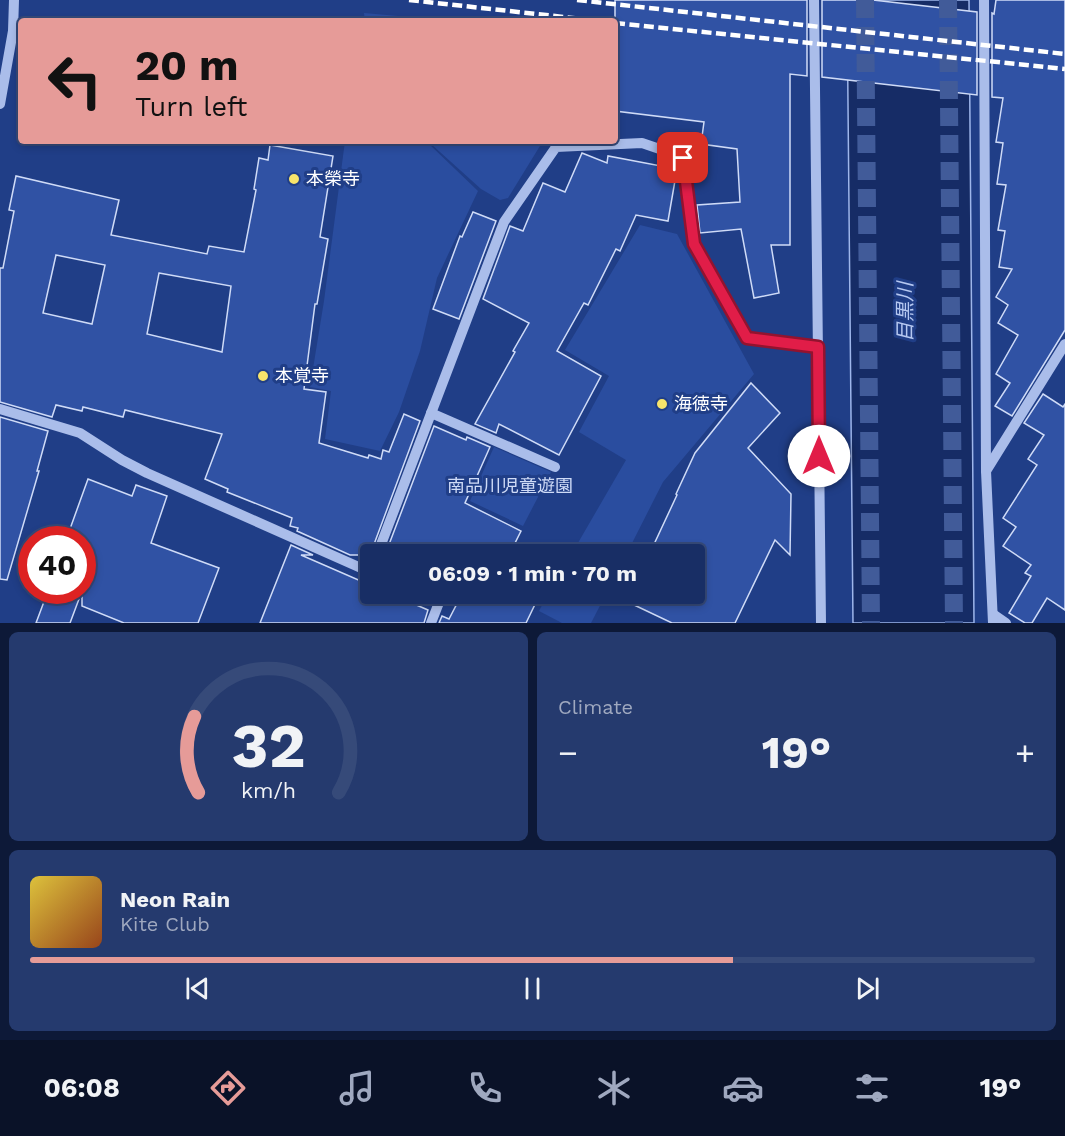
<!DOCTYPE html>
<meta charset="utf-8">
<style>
body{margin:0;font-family:"Work Sans","Noto Sans JP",sans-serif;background:#253a6e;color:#f1f3f6;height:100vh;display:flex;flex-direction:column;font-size:22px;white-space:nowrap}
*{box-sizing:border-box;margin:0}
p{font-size:20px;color:#9fa8bf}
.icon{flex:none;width:33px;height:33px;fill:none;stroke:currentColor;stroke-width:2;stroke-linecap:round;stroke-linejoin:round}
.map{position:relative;height:623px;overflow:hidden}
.details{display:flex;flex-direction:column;gap:9px;padding:9px;background:#0d1938;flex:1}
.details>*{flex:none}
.guide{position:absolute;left:18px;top:18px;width:600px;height:126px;border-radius:6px;box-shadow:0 3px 9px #0003,0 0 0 2px #364a79;background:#e69b98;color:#111;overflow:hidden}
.speed{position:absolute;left:18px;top:526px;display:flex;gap:12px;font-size:30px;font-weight:700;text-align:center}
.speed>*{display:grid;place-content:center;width:78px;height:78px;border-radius:50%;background:#182e65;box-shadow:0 3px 9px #0003,0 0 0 2px #364a79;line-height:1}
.speed .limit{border:9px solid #d22;background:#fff;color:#111}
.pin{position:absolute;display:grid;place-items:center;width:51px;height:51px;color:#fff;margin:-26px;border-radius:12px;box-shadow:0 3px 9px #0006}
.me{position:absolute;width:66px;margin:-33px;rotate:0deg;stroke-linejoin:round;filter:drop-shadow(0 0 4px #0008)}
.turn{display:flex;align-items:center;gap:21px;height:126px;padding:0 18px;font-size:27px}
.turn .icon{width:78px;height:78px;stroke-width:2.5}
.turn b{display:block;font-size:42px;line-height:51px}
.big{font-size:45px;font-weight:700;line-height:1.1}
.details .card{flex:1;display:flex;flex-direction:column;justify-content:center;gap:9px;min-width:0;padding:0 21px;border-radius:9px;background:#253a6e}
.details .dial{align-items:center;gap:0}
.dial svg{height:156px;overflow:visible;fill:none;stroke:#364a79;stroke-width:7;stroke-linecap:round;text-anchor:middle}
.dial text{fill:#f1f3f6;stroke:none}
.song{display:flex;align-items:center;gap:18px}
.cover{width:72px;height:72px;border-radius:9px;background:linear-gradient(135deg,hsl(50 70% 55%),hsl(20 70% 35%))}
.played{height:6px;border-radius:3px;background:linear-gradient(90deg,#e69b98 70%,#364a79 70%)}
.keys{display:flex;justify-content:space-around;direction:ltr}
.heat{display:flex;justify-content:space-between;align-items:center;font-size:33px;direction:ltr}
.details .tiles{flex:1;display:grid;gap:9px;grid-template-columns:1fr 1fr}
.card:last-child{grid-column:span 2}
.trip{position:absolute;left:360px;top:544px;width:345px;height:60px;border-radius:6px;background:#182e65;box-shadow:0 3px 9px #0003,0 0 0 2px #364a79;font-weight:700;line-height:60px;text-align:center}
.dock{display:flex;height:96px;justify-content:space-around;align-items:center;background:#0a1228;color:#9fa8bf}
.dock .icon{width:42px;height:42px}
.dock .active{color:#e69b98}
.dock b{font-size:27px;color:#f1f3f6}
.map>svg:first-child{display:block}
</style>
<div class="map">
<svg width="1065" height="623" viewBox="0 0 1065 623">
<rect width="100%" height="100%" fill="#203e87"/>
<g fill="#2a4d9f">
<polygon points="364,13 455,21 365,21"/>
<polygon points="345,141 400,141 430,145 478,191 437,278 420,351 399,412 380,451 325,439 331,391 310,387 324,301"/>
<polygon points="421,141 543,141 508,198 500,200 481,189 430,143"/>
<polygon points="640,225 677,234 754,374 663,482 626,555 571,555 626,460 579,432 609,376 565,350"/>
<polygon points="494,447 551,472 523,526 470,501"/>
<polygon points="548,594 606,594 591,623 562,623 539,611"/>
</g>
<polygon fill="#162c66" stroke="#9eb6eb" stroke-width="1.5" points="847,0 969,0 974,623 853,623"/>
<g fill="#3052a4" stroke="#cfdbf7" stroke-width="1.5" fill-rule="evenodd">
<polygon points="615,0 807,0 807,76 790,74 790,245 771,245 779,293 754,298 741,229 700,233 697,205 740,202 737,149 701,144 704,122 615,111"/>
<polygon points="822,0 873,0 977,12 977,95 822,77"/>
<polygon points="996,0 1065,0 1065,330 1012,416 995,406 1010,383 996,374 1018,335 998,323 1008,305 996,297 1012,269 999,267 1005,231 998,230 1006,185 997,184 1003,143 996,142 1003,98 992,97 992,13 994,14"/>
<path d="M 270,145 L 333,156 L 320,237 L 328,239 L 317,304 L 315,304 L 304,389 L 326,392 L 319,443 L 368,458 L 369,455 L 381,459 L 383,450 L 389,452 L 404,414 L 420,421 L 370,555 L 350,555 L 297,531 L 298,528 L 290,526 L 292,518 L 227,492 L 228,489 L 205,479 L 222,434 L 125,410 L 123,417 L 83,407 L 82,411 L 56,405 L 52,417 L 0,402 L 0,268 L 3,268 L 14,211 L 9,210 L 16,176 L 119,200 L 111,235 L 207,254 L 209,246 L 244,252 L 256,190 L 254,189 L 259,158 L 268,160 ZM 56,255 L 105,265 L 92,324 L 43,313 ZM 159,273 L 231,286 L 222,352 L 147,334 Z"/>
<polygon points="582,153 607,163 608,156 677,169 668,221 636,215 620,251 616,249 588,305 584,303 557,351 601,376 559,455 499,424 496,433 475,424 515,352 513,351 529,323 483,299 510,226 523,231 543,183 565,192"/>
<polygon points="473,212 496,221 459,319 433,309 460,236 462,237"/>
<polygon points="751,383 780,413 748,448 791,494 790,555 775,540 735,623 672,623 611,594 694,594 694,555 649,555 677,495 676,494 695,453"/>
<polygon points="1043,394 1063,407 1065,404 1065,610 1047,598 1032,623 1025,623 1009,613 1031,576 1025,573 1031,565 1003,546 1016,527 1003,518 1037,465 1028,459 1044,435 1024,423"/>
<polygon points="0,417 48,431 37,471 39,471 7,580 0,579"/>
<polygon points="434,426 466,440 467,437 490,447 465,503 521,531 509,555 385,555"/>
<polygon points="88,479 132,496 136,485 167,496 151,543 219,568 198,623 124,623 82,606 82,540 66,540"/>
<polygon points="291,545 313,555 301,555 370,585 370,594 391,594 428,610 424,623 260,623"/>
<polygon points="48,591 82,591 70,623 36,623"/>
<polygon points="462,594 540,594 526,623 439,623 442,616 449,619"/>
</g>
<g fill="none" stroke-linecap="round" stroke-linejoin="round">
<g stroke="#415b99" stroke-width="18" stroke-dasharray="18 9" stroke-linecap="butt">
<polyline points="865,0 871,623"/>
<polyline points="948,0 954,623"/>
</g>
<g stroke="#aabdea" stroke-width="10">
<polyline points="814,0 821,623"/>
<polyline points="984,0 986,471"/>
<polyline points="0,104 13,31 14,0"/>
<polyline points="0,409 80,433 122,460 147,473 370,572"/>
<polyline points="431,413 555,467"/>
<polyline points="377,555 504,222 556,147 642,143 683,157 694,244 747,338 818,347"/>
<polyline points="425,594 440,600 431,623"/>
<polyline points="993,614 1006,623"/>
<polyline points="993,623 986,471 1065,344"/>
</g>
<g stroke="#fff" stroke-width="4.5" stroke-dasharray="10 4.5" stroke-linecap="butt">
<polyline points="409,0 600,21"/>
<polyline points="577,0 1065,54"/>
<polyline points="615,23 1065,69"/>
</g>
</g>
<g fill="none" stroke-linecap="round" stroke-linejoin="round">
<g stroke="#92132f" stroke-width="15">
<polyline id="route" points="683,158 694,244 747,338 818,347 819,456"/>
</g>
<use href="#route" stroke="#e11d48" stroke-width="10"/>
</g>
<g fill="#f7e46b" stroke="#203e87" stroke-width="2">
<circle cx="294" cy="179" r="6"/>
<circle cx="263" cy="376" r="6"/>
<circle cx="662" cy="404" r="6"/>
</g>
<g text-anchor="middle" stroke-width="6" stroke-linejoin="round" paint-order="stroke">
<g font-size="18" fill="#fff" stroke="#203e87" text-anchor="start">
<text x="306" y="185">本榮寺</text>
<text x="275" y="382">本覚寺</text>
<text x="674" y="410">海徳寺</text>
</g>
<g font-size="18" fill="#cfdbf7" stroke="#203e87">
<text x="510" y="492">南品川児童遊園</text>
</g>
<g font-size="20" font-style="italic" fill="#b6c8f1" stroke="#203e87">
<text transform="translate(905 312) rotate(-90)" y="7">目黒川</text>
</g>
</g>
</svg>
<div class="speed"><div class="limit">40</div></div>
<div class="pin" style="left:683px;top:158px;background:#d93025"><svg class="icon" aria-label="arrive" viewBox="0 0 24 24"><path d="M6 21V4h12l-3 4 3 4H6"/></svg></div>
<svg class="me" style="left:819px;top:456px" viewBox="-20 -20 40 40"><circle r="19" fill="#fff"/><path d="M0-13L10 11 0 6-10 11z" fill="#e11d48"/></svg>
<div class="trip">06:09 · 1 min · 70 m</div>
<div class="guide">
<div class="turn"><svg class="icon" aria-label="left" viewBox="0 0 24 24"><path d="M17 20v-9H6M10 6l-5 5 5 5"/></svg><div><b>20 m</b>Turn left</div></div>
</div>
</div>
<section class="details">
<div class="tiles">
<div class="card dial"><svg viewBox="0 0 100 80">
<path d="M14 69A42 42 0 1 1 86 69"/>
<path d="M14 69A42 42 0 0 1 12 30" stroke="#e69b98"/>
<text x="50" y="56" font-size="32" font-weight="700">32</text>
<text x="50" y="72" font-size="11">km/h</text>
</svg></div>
<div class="card"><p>Climate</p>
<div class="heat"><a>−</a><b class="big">19°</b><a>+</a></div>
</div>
<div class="card">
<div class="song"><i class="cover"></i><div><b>Neon Rain</b><p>Kite Club</p></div></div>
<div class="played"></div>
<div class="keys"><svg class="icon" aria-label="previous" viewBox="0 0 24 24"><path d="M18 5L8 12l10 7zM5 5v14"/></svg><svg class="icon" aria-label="pause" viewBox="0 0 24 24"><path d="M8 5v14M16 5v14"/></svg><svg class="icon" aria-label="next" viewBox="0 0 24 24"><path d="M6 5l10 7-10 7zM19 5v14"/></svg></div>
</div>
</div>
</section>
<nav class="dock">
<b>06:08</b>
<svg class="icon active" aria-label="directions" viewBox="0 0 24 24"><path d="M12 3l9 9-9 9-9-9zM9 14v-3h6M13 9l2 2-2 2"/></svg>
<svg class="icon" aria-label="music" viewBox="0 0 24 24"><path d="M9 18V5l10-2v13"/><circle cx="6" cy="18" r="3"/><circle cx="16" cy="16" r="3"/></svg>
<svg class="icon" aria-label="phone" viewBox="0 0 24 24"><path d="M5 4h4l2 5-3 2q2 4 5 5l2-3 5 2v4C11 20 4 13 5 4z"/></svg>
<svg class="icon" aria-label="climate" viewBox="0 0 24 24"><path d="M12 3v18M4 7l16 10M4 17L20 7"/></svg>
<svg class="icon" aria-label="car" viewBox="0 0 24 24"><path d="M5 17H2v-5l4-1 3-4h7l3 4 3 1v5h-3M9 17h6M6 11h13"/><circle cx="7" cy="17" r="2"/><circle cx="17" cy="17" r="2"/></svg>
<svg class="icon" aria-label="filters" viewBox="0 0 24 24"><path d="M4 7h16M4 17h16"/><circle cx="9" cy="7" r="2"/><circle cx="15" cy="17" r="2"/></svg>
<b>19°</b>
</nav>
